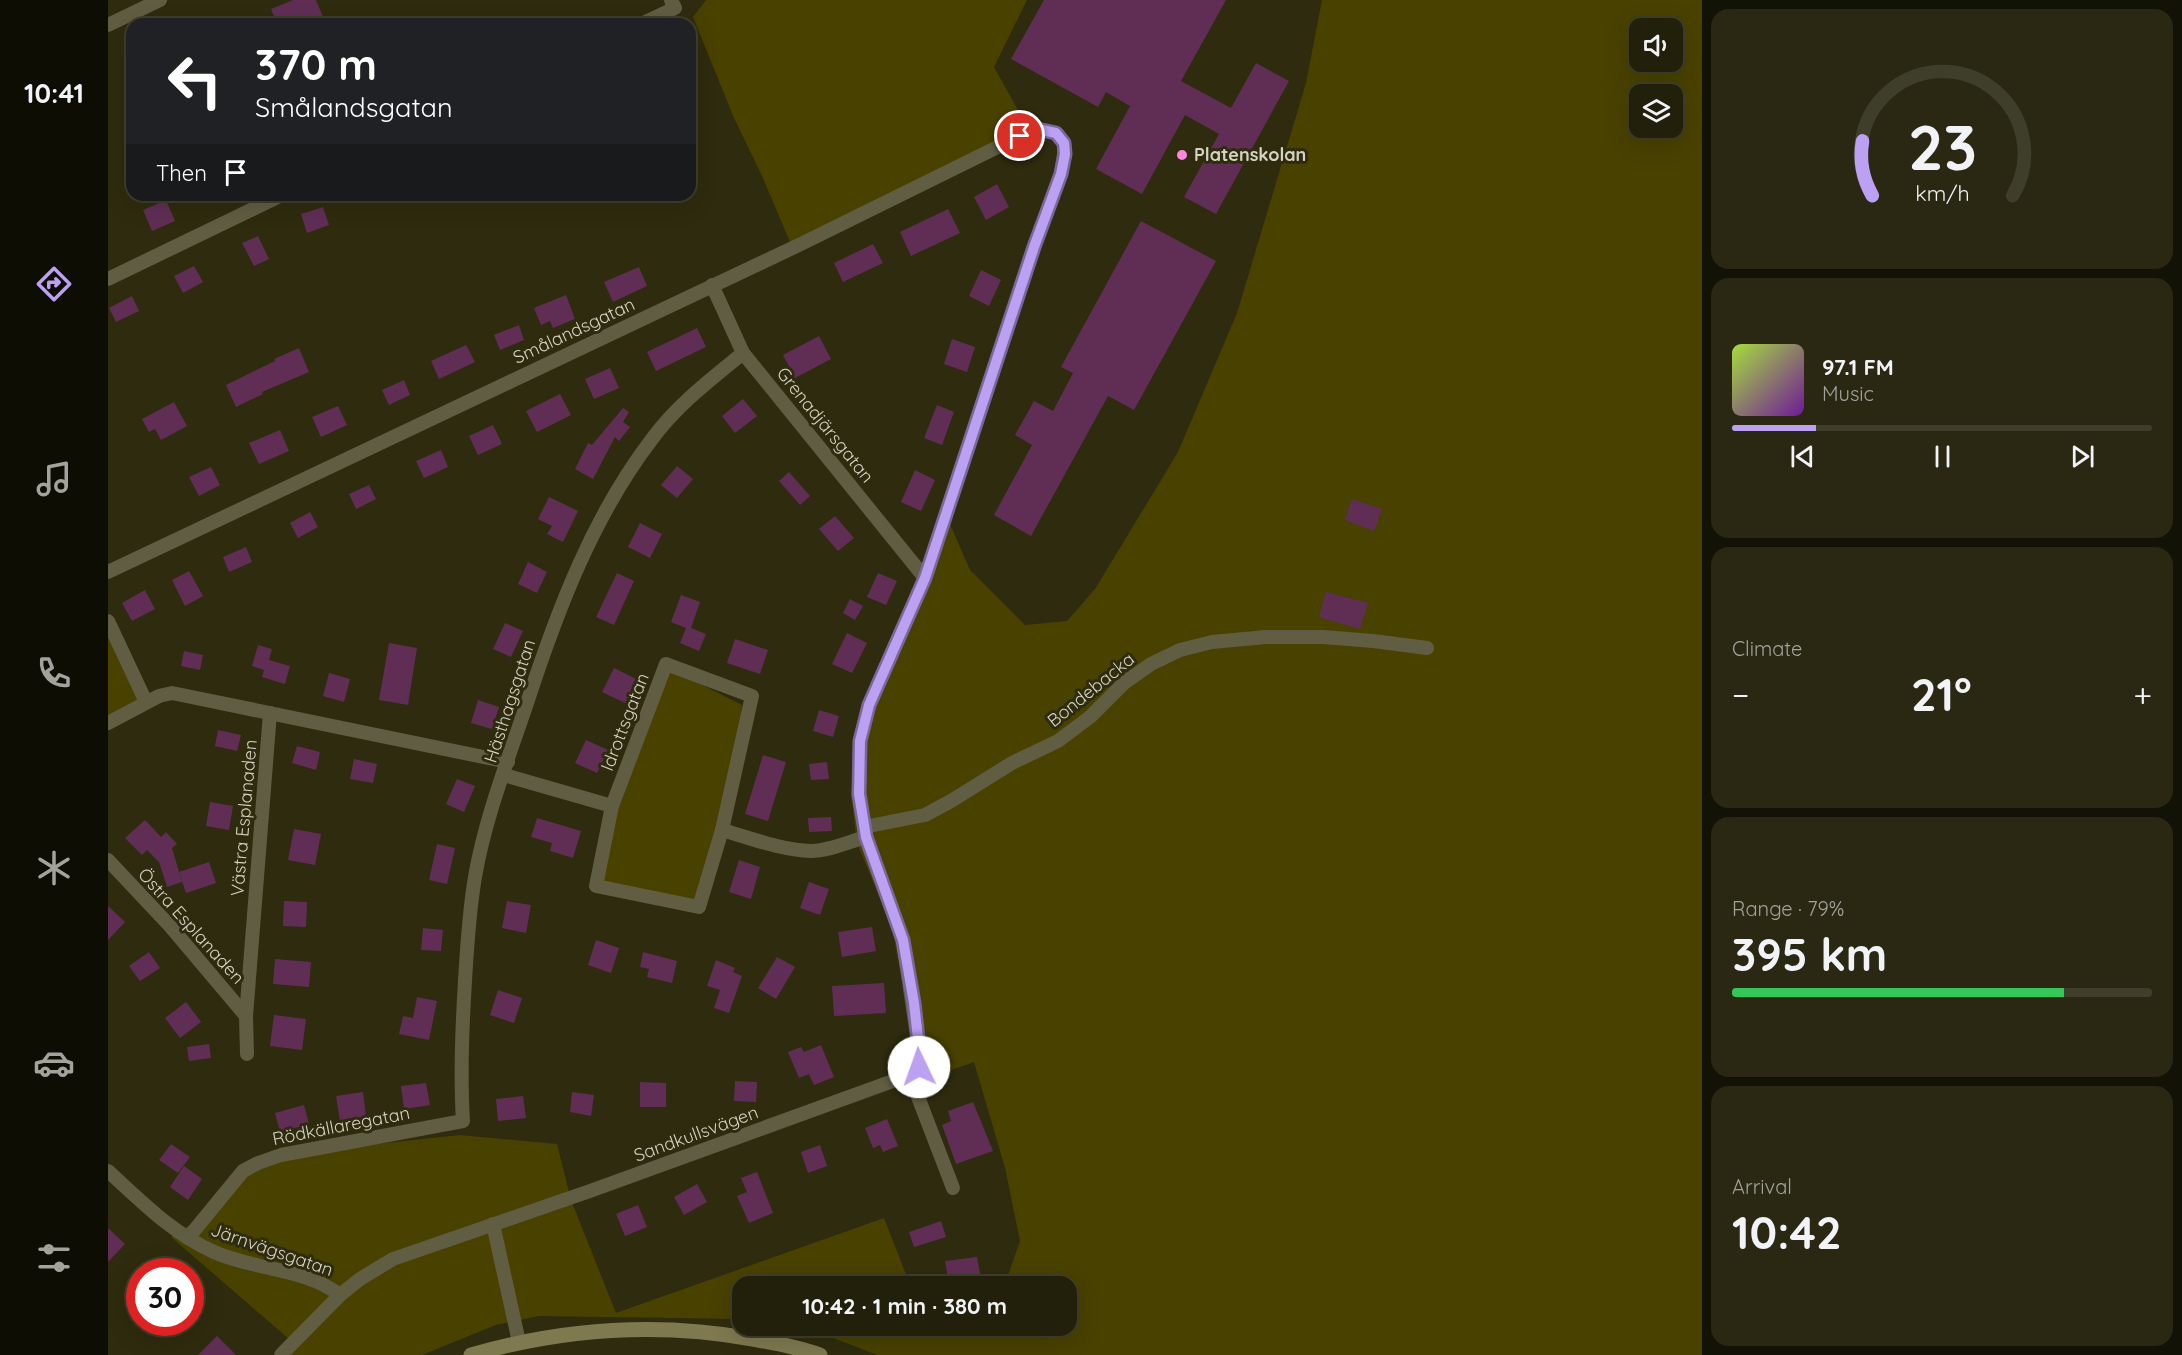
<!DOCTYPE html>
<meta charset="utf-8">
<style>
body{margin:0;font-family:Quicksand,sans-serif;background:#2a2813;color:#f1f3f6;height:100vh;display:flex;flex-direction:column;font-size:22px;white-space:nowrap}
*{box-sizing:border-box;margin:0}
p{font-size:20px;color:#a2a39c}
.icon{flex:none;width:33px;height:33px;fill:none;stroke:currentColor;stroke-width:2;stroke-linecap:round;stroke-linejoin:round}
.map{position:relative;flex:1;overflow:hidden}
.sheet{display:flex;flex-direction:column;gap:9px;padding:9px;background:#131206;width:480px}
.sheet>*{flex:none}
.banner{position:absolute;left:18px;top:18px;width:570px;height:183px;border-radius:18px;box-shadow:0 6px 24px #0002,0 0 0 2px #3f3e2b;background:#202124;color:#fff;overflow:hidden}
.buttons{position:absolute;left:1521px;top:18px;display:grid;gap:12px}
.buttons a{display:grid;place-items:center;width:54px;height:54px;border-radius:12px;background:#22200a;box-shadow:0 6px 24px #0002,0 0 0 2px #3f3e2b;font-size:30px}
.speed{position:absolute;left:18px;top:1258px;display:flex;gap:12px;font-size:30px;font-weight:700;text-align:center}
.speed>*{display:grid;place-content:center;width:78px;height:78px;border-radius:50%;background:#22200a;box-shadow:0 6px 24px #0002,0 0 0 2px #3f3e2b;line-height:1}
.speed .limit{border:9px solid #d22;background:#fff;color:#111}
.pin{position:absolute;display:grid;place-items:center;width:51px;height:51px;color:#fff;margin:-26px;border:3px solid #fff;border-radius:50%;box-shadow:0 2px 6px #0007}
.me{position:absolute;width:66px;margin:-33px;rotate:357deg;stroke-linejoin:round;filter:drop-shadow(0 0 4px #0008)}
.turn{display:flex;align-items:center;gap:21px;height:126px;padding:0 30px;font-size:27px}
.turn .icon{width:78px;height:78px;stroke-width:2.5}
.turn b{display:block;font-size:42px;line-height:51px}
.then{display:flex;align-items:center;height:57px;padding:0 30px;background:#0003;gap:12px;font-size:22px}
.big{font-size:45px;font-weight:700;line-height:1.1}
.sheet .widget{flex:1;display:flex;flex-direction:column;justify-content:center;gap:9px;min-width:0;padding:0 21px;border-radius:18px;background:#2a2813}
.sheet .dial{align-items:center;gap:0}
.dial svg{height:156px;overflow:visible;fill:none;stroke:#3f3e2b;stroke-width:7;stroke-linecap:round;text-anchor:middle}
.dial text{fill:#f1f3f6;stroke:none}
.song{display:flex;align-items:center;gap:18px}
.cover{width:72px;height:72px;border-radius:9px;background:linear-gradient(135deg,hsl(80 70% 55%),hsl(280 70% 35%))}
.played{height:6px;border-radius:3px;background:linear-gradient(90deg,#bca0f2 20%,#3f3e2b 20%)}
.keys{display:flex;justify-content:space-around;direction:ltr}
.heat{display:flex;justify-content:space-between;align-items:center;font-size:33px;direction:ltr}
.charge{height:9px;border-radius:4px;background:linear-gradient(90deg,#34c759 79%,#3f3e2b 0)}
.trip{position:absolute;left:624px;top:1276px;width:345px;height:60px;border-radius:18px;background:#22200a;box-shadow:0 6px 24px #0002,0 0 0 2px #3f3e2b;font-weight:700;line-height:60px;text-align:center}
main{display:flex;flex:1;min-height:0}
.dock{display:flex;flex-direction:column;width:108px;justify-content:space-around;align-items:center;background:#0e0d04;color:#a2a39c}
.dock .icon{width:42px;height:42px}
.dock .selected{color:#bca0f2}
.dock b{font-size:27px;color:#f1f3f6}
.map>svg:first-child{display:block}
</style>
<main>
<nav class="dock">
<b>10:41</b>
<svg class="icon selected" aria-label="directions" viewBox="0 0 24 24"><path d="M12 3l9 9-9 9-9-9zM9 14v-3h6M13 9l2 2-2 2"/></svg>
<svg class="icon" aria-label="music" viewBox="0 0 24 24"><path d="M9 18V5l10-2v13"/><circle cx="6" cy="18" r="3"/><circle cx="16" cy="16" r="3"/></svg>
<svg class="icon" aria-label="phone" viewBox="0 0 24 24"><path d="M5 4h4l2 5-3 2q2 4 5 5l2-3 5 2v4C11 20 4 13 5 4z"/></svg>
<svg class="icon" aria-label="climate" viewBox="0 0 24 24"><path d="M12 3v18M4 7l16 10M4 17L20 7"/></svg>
<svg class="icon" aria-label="car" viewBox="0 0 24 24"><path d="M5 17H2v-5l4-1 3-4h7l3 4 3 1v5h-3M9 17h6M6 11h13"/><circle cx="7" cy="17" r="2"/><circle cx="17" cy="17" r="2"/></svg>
<svg class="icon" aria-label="filters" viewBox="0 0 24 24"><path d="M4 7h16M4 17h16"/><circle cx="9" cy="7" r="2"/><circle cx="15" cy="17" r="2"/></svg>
</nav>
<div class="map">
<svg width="1594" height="1355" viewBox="0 0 1594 1355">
<rect width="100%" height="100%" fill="#2e2b0e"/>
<g fill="#484100" fill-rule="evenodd">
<polygon points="598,0 919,0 886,67 920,128 685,249 654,176 626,118 585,17"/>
<path d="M 1214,0 L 1594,0 L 1594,1355 L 769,1355 L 710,1332 L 681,1326 L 958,1326 L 958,1287 L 896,1287 L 912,1241 L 897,1168 L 866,1062 L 796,1087 L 808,1056 L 784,928 L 749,843 L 743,796 L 748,732 L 839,517 L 862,570 L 917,625 L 959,621 L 987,589 L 1070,452 L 1129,313 L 1198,83 ZM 1532,28 L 1564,28 L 1564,62 L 1532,62 ZM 1532,94 L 1564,94 L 1564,128 L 1532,128 Z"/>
<polygon points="0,630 36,705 0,725"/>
<polygon points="557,666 634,705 631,740 588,907 491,886 501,814"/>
<polygon points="352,1135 449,1144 463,1200 508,1313 776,1218 803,1287 634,1287 634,1319 431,1316 388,1325 314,1355 169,1355 182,1340 63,1237 102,1212 133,1175 185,1153"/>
</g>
<g fill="#602e55">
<polygon points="185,0 208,0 218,24 169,24 163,9"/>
<polygon points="936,0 1118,0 1073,81 1123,108 1148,63 1181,81 1108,214 1076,197 1111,134 1077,115 1034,194 988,169 1022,106 998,92 990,107 903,59"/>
<polygon points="889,184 901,207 878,220 866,197"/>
<polygon points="58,200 67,221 44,231 35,210"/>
<polygon points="215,207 221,225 199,233 193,214"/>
<polygon points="840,209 852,233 803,256 792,232"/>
<polygon points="1033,221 1108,261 1026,410 1000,396 923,536 886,515 924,445 907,435 926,401 945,411 965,373 953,367"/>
<polygon points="150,236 161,259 146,266 134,243"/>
<polygon points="765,244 775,263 735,282 726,263"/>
<polygon points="86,266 95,282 75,293 66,276"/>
<polygon points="531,267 539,286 505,302 496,282"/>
<polygon points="873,270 893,280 881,306 861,296"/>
<polygon points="458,295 467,319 445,328 442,321 433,325 426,308"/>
<polygon points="24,296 31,311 8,322 1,308"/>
<polygon points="411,325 416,340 392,350 386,335"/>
<polygon points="589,328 598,347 548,371 539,352"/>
<polygon points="711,336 723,359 687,378 675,355"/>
<polygon points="844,339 867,347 859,372 836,364"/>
<polygon points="358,345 367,362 331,379 323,361"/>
<polygon points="191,348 201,372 154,392 155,394 128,407 118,385 167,361 166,359"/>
<polygon points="502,368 511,388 486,399 477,379"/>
<polygon points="296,380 302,395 281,405 274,390"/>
<polygon points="452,394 463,415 429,432 418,411"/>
<polygon points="635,399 649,416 627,433 614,416"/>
<polygon points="66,402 79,426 53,440 47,429 41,432 34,419"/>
<polygon points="829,405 846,412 834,445 816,438"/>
<polygon points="230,406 239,425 213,437 204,417"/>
<polygon points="515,408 521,412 515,422 522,427 511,441 507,437 485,479 467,469 480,443 484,445"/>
<polygon points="385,425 394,444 370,455 361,436"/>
<polygon points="172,430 181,451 151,464 141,443"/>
<polygon points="333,450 340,467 316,478 308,461"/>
<polygon points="569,466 585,479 569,498 553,485"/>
<polygon points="103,467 112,485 91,496 81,477"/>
<polygon points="807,470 827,480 813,511 793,502"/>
<polygon points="681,472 702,496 692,505 671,481"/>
<polygon points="261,485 268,499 248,509 241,494"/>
<polygon points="441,497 470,511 455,542 439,534 444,526 430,519"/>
<polygon points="1244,499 1274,509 1266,531 1237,520"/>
<polygon points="202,512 210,527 190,538 182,523"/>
<polygon points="727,516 746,538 730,551 711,529"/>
<polygon points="532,523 554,534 542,558 520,547"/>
<polygon points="138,547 144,562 121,572 115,557"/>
<polygon points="420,562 439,572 429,593 410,584"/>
<polygon points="81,571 95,596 77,606 64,580"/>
<polygon points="509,573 526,581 506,625 488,617"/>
<polygon points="770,573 789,581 778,605 759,597"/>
<polygon points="37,590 47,609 24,621 14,603"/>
<polygon points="1218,592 1260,603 1252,629 1211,617"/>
<polygon points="573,595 592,602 583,628 598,634 591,651 572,643 578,628 563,622"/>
<polygon points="742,599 755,606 747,620 735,613"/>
<polygon points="397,623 415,631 403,657 385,649"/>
<polygon points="739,633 759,643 744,673 724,664"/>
<polygon points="627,639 660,650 652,674 619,663"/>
<polygon points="281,643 309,648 300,705 271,700"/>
<polygon points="150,645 164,649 161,660 182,666 177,684 154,677 156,670 144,666"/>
<polygon points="76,651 95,655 92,670 73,666"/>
<polygon points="506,668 528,679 517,703 494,692"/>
<polygon points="221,673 242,679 236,702 215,696"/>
<polygon points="370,700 391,707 384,729 363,723"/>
<polygon points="711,710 731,716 725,737 705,731"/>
<polygon points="110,730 133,735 129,751 107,746"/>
<polygon points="478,740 500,750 489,773 467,763"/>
<polygon points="189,746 212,752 208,770 184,763"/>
<polygon points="655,755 678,762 660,821 637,814"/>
<polygon points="246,759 269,764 265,783 242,779"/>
<polygon points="719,762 721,779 703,780 701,764"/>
<polygon points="349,779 367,786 356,812 338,804"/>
<polygon points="102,802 125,806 121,830 98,826"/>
<polygon points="723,817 724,831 701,832 700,818"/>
<polygon points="429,818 473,831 465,858 442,851 444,843 423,837"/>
<polygon points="37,820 53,837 58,832 69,844 64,848 74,882 59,887 51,862 39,850 34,855 17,838"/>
<polygon points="186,829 213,834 207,865 180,860"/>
<polygon points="329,844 347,848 339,884 321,880"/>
<polygon points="631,860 652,867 643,899 621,892"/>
<polygon points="101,862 108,883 78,893 71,872"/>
<polygon points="701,882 721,889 712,915 692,908"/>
<polygon points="176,901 199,902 198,927 175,926"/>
<polygon points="399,901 423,905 418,933 394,928"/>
<polygon points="0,906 17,922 0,940"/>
<polygon points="764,927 768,951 734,957 730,932"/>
<polygon points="315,928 335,930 333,951 313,950"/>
<polygon points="488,940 511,948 503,973 480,965"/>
<polygon points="41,952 52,968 32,981 21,966"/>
<polygon points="535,952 569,961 564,983 539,977 541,969 532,967"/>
<polygon points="669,957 687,967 668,999 650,988"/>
<polygon points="167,959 203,962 201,987 165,984"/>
<polygon points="608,960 627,968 625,972 634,976 621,1013 606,1008 612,990 599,986"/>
<polygon points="776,983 778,1013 726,1016 724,986"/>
<polygon points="390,990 414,998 406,1023 382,1015"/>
<polygon points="309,997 329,1001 321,1040 291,1034 295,1016 305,1018"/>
<polygon points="78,1002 93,1022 72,1038 57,1018"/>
<polygon points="166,1015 198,1019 194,1050 162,1046"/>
<polygon points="101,1044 103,1058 81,1061 79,1047"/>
<polygon points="713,1045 726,1077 706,1085 701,1074 691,1078 680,1052 693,1047 696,1052"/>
<polygon points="627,1081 649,1082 648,1102 626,1101"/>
<polygon points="532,1082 558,1083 558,1107 532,1107"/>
<polygon points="318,1083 322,1105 296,1109 293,1086"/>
<polygon points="255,1092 258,1117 232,1121 228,1096"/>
<polygon points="464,1092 486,1095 483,1116 462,1112"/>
<polygon points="415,1096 418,1118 390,1121 388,1099"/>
<polygon points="865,1102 885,1151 848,1164 834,1125 843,1121 840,1111"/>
<polygon points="196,1105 201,1124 172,1132 167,1113"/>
<polygon points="779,1119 790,1146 775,1152 772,1145 765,1148 757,1128"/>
<polygon points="63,1144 82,1157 70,1173 51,1160"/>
<polygon points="712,1145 719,1166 700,1173 693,1152"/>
<polygon points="76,1166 94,1179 80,1200 62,1187"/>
<polygon points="649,1172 665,1213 641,1223 629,1196 639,1192 633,1178"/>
<polygon points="589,1184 599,1202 576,1215 566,1197"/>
<polygon points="530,1205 539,1227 517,1236 508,1214"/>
<polygon points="833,1221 838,1237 806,1247 801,1232"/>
<polygon points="0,1228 17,1244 0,1262"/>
<polygon points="869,1257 873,1279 841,1284 837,1261"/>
<polygon points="109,1336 128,1355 90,1355"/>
</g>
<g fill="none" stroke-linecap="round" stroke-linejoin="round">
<g stroke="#605d42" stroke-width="14">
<polyline points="533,24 567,8 563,0"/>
<polyline points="0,25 52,0"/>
<polyline points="0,279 174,195"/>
<polyline points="604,285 635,353 817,578"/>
<polyline points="0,572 695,243 912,136 929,129 948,133 956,143 956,154 953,174 926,247 817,578 761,705 752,740 751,794 758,837 795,941 812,1056 811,1067 807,1073 482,1191 285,1259 252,1279 232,1295 173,1355"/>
<polyline points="0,621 38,702"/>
<polyline points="0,723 51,696 64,693 400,762"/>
<polyline points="396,775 504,806 488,886 591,907 614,830 644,696 558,664 504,806"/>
<polyline points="756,827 817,815 843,801 904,763 950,741 982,717 1016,683 1043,664 1072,650 1104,642 1158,637 1215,637 1265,641 1319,648"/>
<path d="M 614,830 C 642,838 673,850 703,851 C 721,851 740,842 758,837"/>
<polyline points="0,860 62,926 138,1016"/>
<polyline points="139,1054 138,1016 162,713"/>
<polyline points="802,1076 845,1188"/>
<path d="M 0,1171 C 33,1201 65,1234 106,1252 C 146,1270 197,1268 232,1295"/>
<polyline points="385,1224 411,1342"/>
<path d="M 80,1238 L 135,1171 L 150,1163 L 173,1155 L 355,1121 C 352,1074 354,1028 357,981 C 359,946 361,912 367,877 C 377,818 401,757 420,700 C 450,609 485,516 544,439 C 569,405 602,380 635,353"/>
</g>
<path stroke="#7e794e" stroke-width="15" d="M 363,1355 C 456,1328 550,1322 645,1339 C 667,1343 690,1347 712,1355"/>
</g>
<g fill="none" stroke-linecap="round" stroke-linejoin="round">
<g stroke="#7a689d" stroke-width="15">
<polyline id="route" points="811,1067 812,1056 806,1003 795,940 758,837 751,794 752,741 761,705 817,578 926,247 953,174 957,154 956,143 948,133 929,129 912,136"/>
</g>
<use href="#route" stroke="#bca0f2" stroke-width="10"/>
</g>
<circle fill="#fd86e1" stroke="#2e2b0e" stroke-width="2" cx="1074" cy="155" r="6"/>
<g text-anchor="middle" stroke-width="6" stroke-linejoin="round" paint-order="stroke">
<g font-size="18" font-weight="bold" fill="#d5d3c3" stroke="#2e2b0e" text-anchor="start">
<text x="1086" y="161">Platenskolan</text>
</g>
<g font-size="18" fill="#d5d3c3" stroke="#2e2b0e">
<text transform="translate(466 331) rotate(-25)" y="6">Smålandsgatan</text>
<text transform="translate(717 425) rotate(51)" y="6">Grenadjärsgatan</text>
<text transform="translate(983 690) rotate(-39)" y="6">Bondebacka</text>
<text transform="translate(402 701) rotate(-72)" y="6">Hästhagsgatan</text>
<text transform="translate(517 722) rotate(-69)" y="6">Idrottsgatan</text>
<text transform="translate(136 818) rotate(-85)" y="6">Västra Esplanaden</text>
<text transform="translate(83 926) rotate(48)" y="6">Östra Esplanaden</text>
<text transform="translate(233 1126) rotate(-11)" y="6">Rödkällaregatan</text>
<text transform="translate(588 1134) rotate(-20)" y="6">Sandkullsvägen</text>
<text transform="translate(164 1250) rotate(19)" y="6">Järnvägsgatan</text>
</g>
</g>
</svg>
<div class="buttons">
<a><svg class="icon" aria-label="sound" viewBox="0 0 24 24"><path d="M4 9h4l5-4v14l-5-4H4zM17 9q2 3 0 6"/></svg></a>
<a><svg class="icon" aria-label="layers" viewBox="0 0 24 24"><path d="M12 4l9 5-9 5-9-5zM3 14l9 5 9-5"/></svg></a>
</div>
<div class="speed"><div class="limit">30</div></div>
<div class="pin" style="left:912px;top:136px;background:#d93025"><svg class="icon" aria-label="arrive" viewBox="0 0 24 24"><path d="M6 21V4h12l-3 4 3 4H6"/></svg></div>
<svg class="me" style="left:811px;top:1067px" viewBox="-20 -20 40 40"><circle r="19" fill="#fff"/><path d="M0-13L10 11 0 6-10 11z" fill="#bca0f2"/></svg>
<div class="trip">10:42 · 1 min · 380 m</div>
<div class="banner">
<div class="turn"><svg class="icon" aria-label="left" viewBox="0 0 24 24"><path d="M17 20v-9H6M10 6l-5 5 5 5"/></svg><div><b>370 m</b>Smålandsgatan</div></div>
<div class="then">Then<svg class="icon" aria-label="arrive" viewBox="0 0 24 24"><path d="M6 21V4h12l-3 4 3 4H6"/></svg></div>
</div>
</div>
<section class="sheet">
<div class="widget dial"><svg viewBox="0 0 100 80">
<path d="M14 69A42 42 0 1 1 86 69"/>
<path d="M14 69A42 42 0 0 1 9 41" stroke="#bca0f2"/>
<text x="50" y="56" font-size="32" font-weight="700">23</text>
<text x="50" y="72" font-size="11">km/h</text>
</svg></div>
<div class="widget">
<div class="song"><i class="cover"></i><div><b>97.1 FM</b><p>Music</p></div></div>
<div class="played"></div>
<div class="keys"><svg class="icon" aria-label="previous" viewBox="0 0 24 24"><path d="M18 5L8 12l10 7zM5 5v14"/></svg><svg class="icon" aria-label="pause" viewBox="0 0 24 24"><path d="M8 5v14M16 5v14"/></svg><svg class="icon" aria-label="next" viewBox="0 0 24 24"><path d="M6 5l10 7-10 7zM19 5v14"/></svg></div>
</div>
<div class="widget"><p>Climate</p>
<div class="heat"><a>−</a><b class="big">21°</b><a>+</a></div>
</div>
<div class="widget"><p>Range · 79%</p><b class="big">395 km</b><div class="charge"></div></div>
<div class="widget"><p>Arrival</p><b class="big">10:42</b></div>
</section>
</main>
